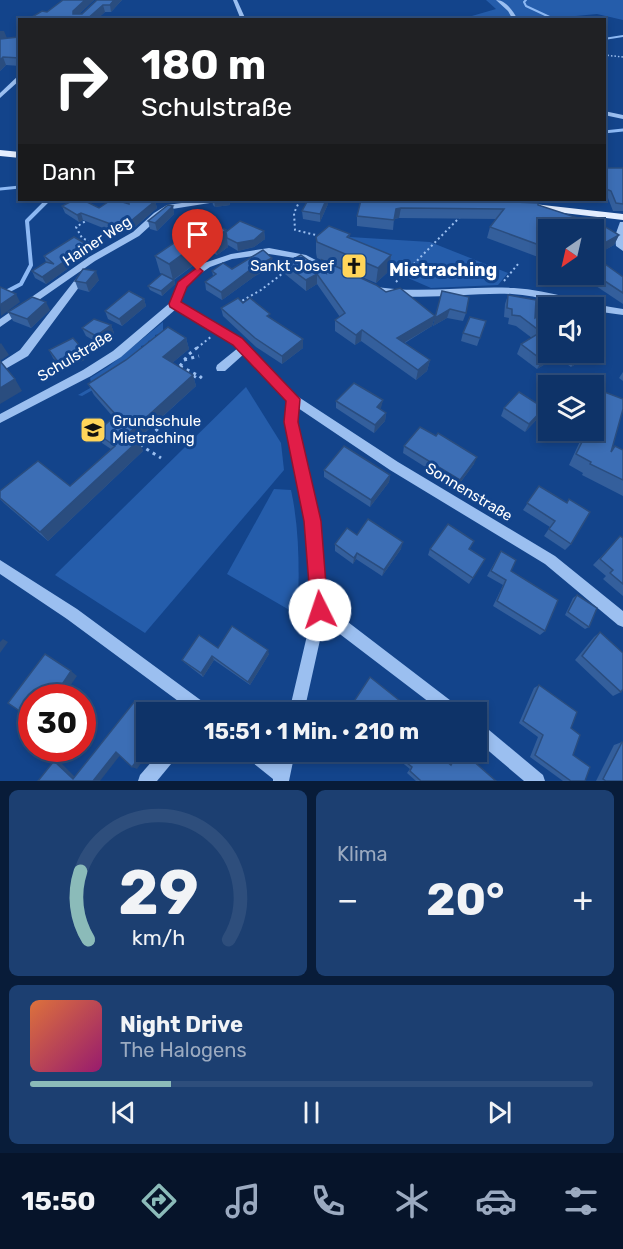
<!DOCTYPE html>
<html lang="de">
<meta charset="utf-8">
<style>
body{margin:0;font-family:Rubik,sans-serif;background:#1c3f71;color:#f1f3f6;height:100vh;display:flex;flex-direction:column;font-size:22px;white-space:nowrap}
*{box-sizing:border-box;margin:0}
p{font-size:20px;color:#9baac0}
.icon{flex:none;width:33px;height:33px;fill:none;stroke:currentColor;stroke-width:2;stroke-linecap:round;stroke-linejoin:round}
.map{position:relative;height:781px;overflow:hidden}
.drawer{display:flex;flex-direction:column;gap:9px;padding:9px;background:#081c39;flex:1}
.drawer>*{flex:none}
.hud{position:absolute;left:18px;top:18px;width:588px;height:183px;border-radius:0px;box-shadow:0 3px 9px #0003,0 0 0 2px #2e4e7c;background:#202124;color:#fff;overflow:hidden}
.needle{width:39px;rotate:214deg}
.controls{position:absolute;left:538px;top:219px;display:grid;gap:12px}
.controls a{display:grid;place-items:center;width:66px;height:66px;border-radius:0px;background:#0e3368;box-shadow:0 3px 9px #0003,0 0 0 2px #2e4e7c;font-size:30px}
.speed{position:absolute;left:18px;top:684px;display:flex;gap:12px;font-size:30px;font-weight:700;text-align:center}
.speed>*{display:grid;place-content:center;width:78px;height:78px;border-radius:50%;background:#0e3368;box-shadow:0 3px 9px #0003,0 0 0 2px #2e4e7c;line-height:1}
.speed .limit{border:9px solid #d22;background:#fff;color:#111}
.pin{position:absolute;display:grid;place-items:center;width:51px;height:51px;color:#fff;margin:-62px -26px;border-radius:50% 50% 50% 0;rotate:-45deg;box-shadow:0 0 6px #0007}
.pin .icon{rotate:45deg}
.me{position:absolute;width:66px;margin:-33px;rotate:356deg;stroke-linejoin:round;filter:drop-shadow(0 0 4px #0008)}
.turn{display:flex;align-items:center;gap:21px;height:126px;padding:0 24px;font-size:27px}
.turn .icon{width:78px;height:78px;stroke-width:2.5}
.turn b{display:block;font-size:42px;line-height:51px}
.then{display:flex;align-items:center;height:57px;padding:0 24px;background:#0003;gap:12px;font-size:22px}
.big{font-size:45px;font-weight:700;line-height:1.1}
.drawer .card{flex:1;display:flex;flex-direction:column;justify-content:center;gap:9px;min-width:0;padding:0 21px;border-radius:9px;background:#1c3f71}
.drawer .dial{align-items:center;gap:0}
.dial svg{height:156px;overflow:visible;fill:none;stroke:#2e4e7c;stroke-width:7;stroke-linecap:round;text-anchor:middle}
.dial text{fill:#f1f3f6;stroke:none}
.song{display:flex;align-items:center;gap:18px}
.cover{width:72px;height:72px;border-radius:9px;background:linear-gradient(135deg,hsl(20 70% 55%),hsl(320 70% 35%))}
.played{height:6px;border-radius:3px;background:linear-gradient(90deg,#8bbbb9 25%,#2e4e7c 25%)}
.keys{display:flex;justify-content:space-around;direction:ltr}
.heat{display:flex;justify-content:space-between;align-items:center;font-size:33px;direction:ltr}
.drawer .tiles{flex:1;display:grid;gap:9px;grid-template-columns:1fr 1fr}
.card:last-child{grid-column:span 2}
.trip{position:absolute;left:136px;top:702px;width:351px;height:60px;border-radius:0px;background:#0e3368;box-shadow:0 3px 9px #0003,0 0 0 2px #2e4e7c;font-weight:700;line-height:60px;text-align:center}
.tabs{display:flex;height:96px;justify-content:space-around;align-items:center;background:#06142a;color:#9baac0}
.tabs .icon{width:42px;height:42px}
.tabs .current{color:#8bbbb9}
.tabs b{font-size:27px;color:#f1f3f6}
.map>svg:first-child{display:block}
</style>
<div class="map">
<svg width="623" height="781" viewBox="0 0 623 781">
<rect width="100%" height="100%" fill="#13448b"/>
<g fill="#255dab">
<polygon points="486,0 623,0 623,20 597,14 565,17 569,20 501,19 500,16 466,19 465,18 496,9"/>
<polygon points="334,236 430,242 508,273 498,285 431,288 348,252"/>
<polygon points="163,322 163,333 155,335 155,339 148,341 149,344 141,346 142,351 125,372 82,396 78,395 92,387 90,378 109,366"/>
<polygon points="246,387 281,443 284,470 145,633 55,575"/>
<path d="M 274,489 L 291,490 C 300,531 299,573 298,615 L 227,574 Z"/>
</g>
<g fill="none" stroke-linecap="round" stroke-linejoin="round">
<g stroke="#8db9f4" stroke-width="2">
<polyline points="526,0 524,2 526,6 556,20"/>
<polyline points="604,39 623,36"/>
</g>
<g stroke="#8db9f4" stroke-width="3">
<polyline points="604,132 623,130"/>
<polyline points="0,189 20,187"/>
<polyline points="46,202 48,200"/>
</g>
<polyline stroke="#8db9f4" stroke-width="4" points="0,295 21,284 31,265 27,221 48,200"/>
<polyline stroke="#9bbff0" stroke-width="1.5" stroke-dasharray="1.5 2" stroke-linecap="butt" points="604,55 623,57"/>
<g stroke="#9bbff0" stroke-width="2" stroke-dasharray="2 3" stroke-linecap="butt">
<polyline points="300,200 294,213 295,230 320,236"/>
<polyline points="89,219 76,227 82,238 97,245"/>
<polyline points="387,265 404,273"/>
<polyline points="504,281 518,264"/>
<polyline points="396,282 460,217"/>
<polyline points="238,303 261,290 287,270"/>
<polyline points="197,348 212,336"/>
</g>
<g stroke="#9bbff0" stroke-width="3" stroke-dasharray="3 4.5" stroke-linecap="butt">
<polyline points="184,360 199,356"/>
<polyline points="180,366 201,377 199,379 192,375"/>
<polyline points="180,366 188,355 198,347"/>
<polyline points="140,445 161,458"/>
<polyline points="139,446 174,414"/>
</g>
<g fill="#9bbff0" fill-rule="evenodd">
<polygon points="233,0 237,0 246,20 241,20"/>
<path d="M 496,0 C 506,0 513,11 518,20 L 513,20 L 508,11 Z"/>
<polygon points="20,74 20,80 0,98 0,93"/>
<polygon points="604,111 623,115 623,119 604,115"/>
<polygon points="204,200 220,200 216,202 172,209 160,217 139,236 95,261 0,327 0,319 89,257 133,232 154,213 167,205"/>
<polygon points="620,222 623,222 623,251 616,246 615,236"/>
<polygon points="269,248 306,255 337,271 333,274 301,259 269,254 232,259 210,267 194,278 186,286 180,303 241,340 297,396 398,462 555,556 623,611 623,627 618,625 545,564 390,470 298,408 296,422 319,521 327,606 459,707 462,712 442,712 324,622 304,712 289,712 313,610 307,521 286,422 288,400 244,354 225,371 217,371 216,368 217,365 238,348 235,344 176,309 121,357 91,376 0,423 0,414 83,370 113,351 171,302 179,283 188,274 204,263 231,254"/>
<polygon points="85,270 89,273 88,275 28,356 0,372 0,363 20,350 82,271"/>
<path d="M 371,286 C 419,295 466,285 514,288 C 551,290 586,304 623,309 L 623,315 L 594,311 L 594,308 C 566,308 540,295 512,294 C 464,292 415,303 368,291 L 367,289 Z"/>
<polygon points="0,560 77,609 210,707 212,712 193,712 67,619 0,574"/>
<polygon points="477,723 483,725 543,775 545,781 524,781 477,741"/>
<polygon points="160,752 178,752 176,758 157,781 138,781 140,775"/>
<polygon points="245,752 265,752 277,761 279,752 295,752 289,781 273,781 273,779 247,758"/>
</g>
<g fill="#e4eeff" fill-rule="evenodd">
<polygon points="0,150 20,152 20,158 0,156"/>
<polygon points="534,204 623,214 623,220 530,209 530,205"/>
</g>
</g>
<g fill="#345f9c">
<polygon points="63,0 94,0 79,14 82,14 97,0 122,0 111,12 105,12 96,20 27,20 47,12"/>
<polygon points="19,31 20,66 6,65 0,71 0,39 18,37"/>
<polygon points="604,166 606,168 623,168 623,211 613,211 608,198 604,197"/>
<polygon points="212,200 229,200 230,205 215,207 213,205"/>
<polygon points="361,200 471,200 538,203 538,205 596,224 599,223 619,235 614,245 594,256 594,230 549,230 549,253 543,250 538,257 487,238 490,227 496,219 399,218 394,219 393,230 357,226 357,216"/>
<polygon points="555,200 576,200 575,202 556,201"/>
<polygon points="155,201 157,208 129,232 120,229 118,234 83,220 79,222 65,213 62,206 99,208"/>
<polygon points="328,204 320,222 303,219 302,211"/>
<polygon points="173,206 174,214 157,231 150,229 148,221"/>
<polygon points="226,230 226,232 264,231 265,239 254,247 238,251 228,245 228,247 217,255 211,252 174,280 175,284 162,296 150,290 148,286 164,275 160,273 155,256 180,240 178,233"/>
<polygon points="350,234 349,238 391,255 389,271 376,283 317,258 316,253 316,237"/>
<polygon points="91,252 46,284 35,278 32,271 46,262 44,256"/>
<polygon points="272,258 272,267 255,276 222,300 206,290 205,282 213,276 212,271 232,269"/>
<polygon points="322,260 435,316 432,326 405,343 430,360 427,371 416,380 361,341 355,345 335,331 335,320 340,317 317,284 306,291 285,274 284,264 322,270"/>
<polygon points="594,261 623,277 623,304 578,274 594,274"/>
<polygon points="99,280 89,292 78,289 75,281"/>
<polygon points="442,291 466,313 463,321 447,318 433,326"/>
<polygon points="508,295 535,318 549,310 549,352 593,352 592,354 571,367 557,357 537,369 517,354 521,344 532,338 516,326 508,324 509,318 504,317 505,304"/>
<polygon points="144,299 146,306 122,326 108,319 105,311"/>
<polygon points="243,303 303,348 282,364 256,347 223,316 221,308"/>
<polygon points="50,310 31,328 13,321 8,312"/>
<polygon points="486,321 477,346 461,341 463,333"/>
<polygon points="111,325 114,333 100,344 86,336 82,328"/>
<polygon points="186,338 189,349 172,363 193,375 196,386 138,439 143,451 48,541 5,504 0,499 0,491 70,486 111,449 102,443 96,433 114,418 94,395 88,384"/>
<polygon points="80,346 84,354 84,360 62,370 53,358 49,350"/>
<polygon points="623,372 623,381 619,378"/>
<polygon points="383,400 380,409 386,413 385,421 374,433 336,408 336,401"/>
<polygon points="504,408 540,416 525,432 501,416"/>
<polygon points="565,430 594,430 611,452 623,450 623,496 582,475 583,473 569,465 582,437"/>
<polygon points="404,446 474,464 457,487 403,453"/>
<polygon points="324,470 390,475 389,482 370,507 324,477"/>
<polygon points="539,486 571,544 565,550 544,536 550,527 523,510"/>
<polygon points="357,535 401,549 382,576 356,559 353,564 335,551 335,544"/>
<polygon points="623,538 623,596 603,579 606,576 593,565 614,543"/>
<polygon points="430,549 470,549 485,559 469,584 428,555"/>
<polygon points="501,551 511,571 545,631 540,635 493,606 503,585 487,576"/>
<polygon points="577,595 589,627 585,629 565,615 573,598"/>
<polygon points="600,632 621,692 613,696 575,660 594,637"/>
<polygon points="218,648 269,654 250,685 214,660 203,677 185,663 182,660"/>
<polygon points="539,685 571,728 573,755 585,781 563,781 530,757 538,737 519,723 534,688"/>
<polygon points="622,742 623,781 596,781 614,745"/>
<polygon points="389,752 435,752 450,763 456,752 463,752 496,781 416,781 407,773 410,769"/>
</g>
<g fill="#2a4d7f">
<polygon points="85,0 94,0 75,18 73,14 73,11"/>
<polygon points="114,0 122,0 111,12 110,5"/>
<polygon points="103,5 105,12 96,20 86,20"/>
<polygon points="0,31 4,31 7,38 0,39"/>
<polygon points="3,57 6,65 0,71 0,60"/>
<polygon points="214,200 229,200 230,205 215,207"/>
<polygon points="326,200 328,200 328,204 320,222 320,214"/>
<polygon points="155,201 157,208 129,232 126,225"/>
<polygon points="173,206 174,214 157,231 155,223"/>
<polygon points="401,208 399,218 394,219 396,209"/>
<polygon points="81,213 83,220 79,222 77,215"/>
<polygon points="118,222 120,229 118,234 116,226"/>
<polygon points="226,230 228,247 217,255 214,239"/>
<polygon points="264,231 265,239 254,247 238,251 237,243"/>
<polygon points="619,235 614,245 594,256 594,249"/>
<polygon points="208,236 211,252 173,280 169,264"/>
<polygon points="547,239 543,250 538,257 542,246"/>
<polygon points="88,245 91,252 46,284 42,277"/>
<polygon points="391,255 389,271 376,283 378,268"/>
<polygon points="272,258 272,267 255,276 222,300 221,292 254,267"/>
<polygon points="96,271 99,280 89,292 86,283"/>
<polygon points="317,274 317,284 306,291 306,280"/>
<polygon points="174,280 175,284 162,296 161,291"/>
<polygon points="16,294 20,302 1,316 0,305"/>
<polygon points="144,299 146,306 122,326 119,319"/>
<polygon points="46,302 50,310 31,328 27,319"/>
<polygon points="450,309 447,318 433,326 435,318"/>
<polygon points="435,316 432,326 395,348 397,338"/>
<polygon points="111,325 114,333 100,344 96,336"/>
<polygon points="362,330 361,341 355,345 356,335"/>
<polygon points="186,338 189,349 166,368 163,357"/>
<polygon points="303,339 303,348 282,364 282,356"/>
<polygon points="1,343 9,355 0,361 0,344"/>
<polygon points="80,346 84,354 84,360 62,370 58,362"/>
<polygon points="553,352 559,352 557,357 537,369 542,360"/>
<polygon points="585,352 593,352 571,367 577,358"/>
<polygon points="430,360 427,371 416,380 418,370"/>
<polygon points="193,375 196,386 133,443 129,433"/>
<polygon points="15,379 22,391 0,404 0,388"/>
<polygon points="383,400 381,408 375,415 377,407"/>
<polygon points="544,408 540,416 525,432 529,424"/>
<polygon points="386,413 385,421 374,433 375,425"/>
<polygon points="139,440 143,451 48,541 40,532"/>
<polygon points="477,457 474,464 457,487 460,480"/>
<polygon points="390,475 389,482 370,507 371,500"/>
<polygon points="403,542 401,549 382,576 384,570"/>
<polygon points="357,553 356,559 353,564 354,558"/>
<polygon points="3,639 8,642 0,653 0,642"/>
<polygon points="268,650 269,654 250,685 248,682"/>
<polygon points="212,656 214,660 203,677 201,673"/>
<polygon points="71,671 77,676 63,696 57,693 54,698 45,698 51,689"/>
<polygon points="147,747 147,752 149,752 137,769 132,767"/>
<polygon points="116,752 121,754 100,781 93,781"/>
<polygon points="54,761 61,763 79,781 73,779"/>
</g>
<g fill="#3c6eb5" stroke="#2a4d7f" stroke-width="1.5">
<polygon points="63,0 85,0 73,11 73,14 82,14 97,0 114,0 110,5 103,5 86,20 27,20 42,11 47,12"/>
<polygon points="19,31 20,58 3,57 0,60 0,39 18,37"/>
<polygon points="604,166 606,168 623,168 623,204 616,203 611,191 604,188"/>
<polygon points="74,200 83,200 99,208 111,200 116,200 129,204 129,200 152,200 155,201 126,225 118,222 116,226 81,213 77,215 62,206"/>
<polygon points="308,200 326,200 320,214 302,211"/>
<polygon points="361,200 471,200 538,203 538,205 596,224 599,223 619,235 594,249 594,230 549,230 549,240 547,239 542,246 490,227 504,209 401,208 396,209 394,220 357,216"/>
<polygon points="168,205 173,206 155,223 148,221"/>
<polygon points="202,218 226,230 214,239 208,236 169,264 155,256 184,236 178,233"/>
<polygon points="240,221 264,231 254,240 237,243 227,238 226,232"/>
<polygon points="329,226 350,234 347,237 391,255 378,268 317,242 316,237"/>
<polygon points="74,237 88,245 42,277 32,271 46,262 54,264 44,256"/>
<polygon points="263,250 272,258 254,267 221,292 205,282 216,274 212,271 223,263 232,269"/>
<polygon points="301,255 326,273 322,260 376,285 386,292 400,288 435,316 397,338 430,360 418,370 362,330 356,335 335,320 345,313 317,274 306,280 284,264"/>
<polygon points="598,259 623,277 623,293 594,274 594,261"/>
<polygon points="83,269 96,271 86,283 75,281"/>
<polygon points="162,274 174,280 161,291 148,286"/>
<polygon points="0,287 16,294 0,305"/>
<polygon points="129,291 144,299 119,319 105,311"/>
<polygon points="442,291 469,297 466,313 450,309 435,318"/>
<polygon points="508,295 536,300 535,318 549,310 549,352 553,352 542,360 521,344 541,332 520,316 512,315 512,309 507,308"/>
<polygon points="32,297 46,302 27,319 8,312"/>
<polygon points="238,298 243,303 250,298 270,314 267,316 303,339 282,356 255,338 221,308"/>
<polygon points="470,317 486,321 480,338 463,333"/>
<polygon points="94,319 111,325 96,336 82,328"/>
<polygon points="168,327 186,338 163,357 193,375 129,433 139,440 40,532 0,498 0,491 38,461 70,486 115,446 96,433 116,415 88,384 126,360"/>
<polygon points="73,338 80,346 80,351 58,362 49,350"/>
<polygon points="569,352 585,352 577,358"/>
<polygon points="0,361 15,379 0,388"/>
<polygon points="565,377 587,386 562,386"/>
<polygon points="354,383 383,400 377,407 386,413 375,425 336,401"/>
<polygon points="594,388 623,399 623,409 611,452 615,446 623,450 623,480 590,464 591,462 576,454 588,430 594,430"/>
<polygon points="519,392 544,408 529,424 504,408"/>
<polygon points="420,427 436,436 438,433 477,457 460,480 404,446"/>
<polygon points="344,446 390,475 371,500 324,470"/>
<polygon points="539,486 567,503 569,499 590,512 571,544 549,529 555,521 527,503"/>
<polygon points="368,519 403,542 384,570 357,553 354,558 335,544 347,528 357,535"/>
<polygon points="448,524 474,541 469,549 485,559 473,578 430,549"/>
<polygon points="620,536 623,538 623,584 610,573 613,570 600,559"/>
<polygon points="501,551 516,560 511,571 558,600 545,631 497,601 506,580 491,571"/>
<polygon points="577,595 597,608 589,627 568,612"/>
<polygon points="232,626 268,650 248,682 212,656 201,673 182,660 199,635 218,648"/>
<polygon points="600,632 623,653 623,689 621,692 582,656"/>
<polygon points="45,654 71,671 57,692 51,689 45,698 32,698 32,716 30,718 8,703"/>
<polygon points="370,677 414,712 347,712"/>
<polygon points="539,685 577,712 571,728 580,735 573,755 590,767 585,781 571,781 535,755 543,735 523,721"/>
<polygon points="135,701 147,712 147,747 132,767 116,752 93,781 38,781 54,761 73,779"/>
<polygon points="336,703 346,712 330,712"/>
<polygon points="622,742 623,743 623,781 606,781 603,779"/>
<polygon points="393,752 435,752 451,765 458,752 463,752 496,781 421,781 410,771 412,767"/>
</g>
<polygon fill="#e11d48" stroke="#92132f" stroke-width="1.5" points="198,267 203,271 187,287 181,302 242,338 300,399 298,422 321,521 328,610 326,616 320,619 313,616 311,610 304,521 284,422 286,401 233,345 170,307 169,304 178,282"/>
<defs>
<g id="church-square" transform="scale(1.35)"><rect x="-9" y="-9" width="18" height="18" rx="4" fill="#ffd55a" stroke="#13448b"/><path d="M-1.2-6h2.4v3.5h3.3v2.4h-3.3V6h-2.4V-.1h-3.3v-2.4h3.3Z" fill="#111"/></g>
<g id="school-square" transform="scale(1.35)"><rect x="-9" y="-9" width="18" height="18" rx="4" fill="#ffd55a" stroke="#13448b"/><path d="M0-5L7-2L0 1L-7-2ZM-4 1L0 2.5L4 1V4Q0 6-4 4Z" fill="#111"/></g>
</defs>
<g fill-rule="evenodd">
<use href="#church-square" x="354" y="266"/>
<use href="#school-square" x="93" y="430"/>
</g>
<g text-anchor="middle" stroke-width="6" stroke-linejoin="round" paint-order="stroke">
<g font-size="15" fill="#fff" stroke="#13448b">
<text transform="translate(97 241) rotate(-33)" y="5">Hainer Weg</text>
<text transform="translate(75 356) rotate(-31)" y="5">Schulstraße</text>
<text transform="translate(469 492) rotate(31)" y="5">Sonnenstraße</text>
</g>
<g font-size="15" fill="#fff" stroke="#13448b" text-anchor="end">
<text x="334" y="271">Sankt Josef</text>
<text x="112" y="426" text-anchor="start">Grundschule<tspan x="112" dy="17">Mietraching</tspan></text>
</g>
<g font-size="18" font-weight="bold" fill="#fff" stroke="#13448b">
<text x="443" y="276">Mietraching</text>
</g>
</g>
</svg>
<div class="controls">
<a><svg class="needle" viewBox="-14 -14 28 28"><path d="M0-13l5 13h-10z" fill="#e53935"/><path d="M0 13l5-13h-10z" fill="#9baac0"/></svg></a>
<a><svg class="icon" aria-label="sound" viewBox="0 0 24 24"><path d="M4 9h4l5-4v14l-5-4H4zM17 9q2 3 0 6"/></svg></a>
<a><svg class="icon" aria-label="layers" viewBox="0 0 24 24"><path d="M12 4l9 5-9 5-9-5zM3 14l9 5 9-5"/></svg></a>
</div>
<div class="speed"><div class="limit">30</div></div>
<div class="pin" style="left:198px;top:271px;background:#d93025"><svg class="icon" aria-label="arrive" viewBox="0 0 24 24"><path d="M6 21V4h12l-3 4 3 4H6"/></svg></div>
<svg class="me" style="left:320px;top:610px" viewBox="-20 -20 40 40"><circle r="19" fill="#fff"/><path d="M0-13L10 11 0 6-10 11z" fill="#e11d48"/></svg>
<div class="trip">15:51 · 1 Min. · 210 m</div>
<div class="hud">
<div class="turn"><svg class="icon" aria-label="right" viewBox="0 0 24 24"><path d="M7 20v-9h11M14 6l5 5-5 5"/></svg><div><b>180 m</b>Schulstraße</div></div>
<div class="then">Dann<svg class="icon" aria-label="arrive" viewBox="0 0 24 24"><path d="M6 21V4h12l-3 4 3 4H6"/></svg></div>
</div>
</div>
<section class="drawer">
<div class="tiles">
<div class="card dial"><svg viewBox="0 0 100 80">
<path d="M14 69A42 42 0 1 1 86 69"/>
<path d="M14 69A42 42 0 0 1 10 34" stroke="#8bbbb9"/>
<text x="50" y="56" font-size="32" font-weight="700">29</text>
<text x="50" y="72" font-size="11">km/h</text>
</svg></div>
<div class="card"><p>Klima</p>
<div class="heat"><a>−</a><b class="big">20°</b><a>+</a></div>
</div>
<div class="card">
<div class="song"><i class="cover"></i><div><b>Night Drive</b><p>The Halogens</p></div></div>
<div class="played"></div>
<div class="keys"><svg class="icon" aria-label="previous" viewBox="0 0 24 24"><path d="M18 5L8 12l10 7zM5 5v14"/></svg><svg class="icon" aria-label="pause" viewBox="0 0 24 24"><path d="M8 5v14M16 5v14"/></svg><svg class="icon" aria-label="next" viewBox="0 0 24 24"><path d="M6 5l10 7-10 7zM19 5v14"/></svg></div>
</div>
</div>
</section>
<nav class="tabs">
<b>15:50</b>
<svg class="icon current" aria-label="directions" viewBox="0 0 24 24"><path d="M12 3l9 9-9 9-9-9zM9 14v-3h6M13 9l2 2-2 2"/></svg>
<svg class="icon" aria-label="music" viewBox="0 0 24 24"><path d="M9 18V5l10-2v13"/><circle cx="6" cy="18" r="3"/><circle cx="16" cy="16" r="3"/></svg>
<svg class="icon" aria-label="phone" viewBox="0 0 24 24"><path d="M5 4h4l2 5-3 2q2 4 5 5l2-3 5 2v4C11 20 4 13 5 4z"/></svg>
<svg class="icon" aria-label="climate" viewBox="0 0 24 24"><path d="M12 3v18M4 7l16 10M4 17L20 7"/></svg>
<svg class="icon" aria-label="car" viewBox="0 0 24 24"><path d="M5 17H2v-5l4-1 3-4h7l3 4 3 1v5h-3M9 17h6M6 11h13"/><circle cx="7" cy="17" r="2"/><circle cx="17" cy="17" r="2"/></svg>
<svg class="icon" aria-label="filters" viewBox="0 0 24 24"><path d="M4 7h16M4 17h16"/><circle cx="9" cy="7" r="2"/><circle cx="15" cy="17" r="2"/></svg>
</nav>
